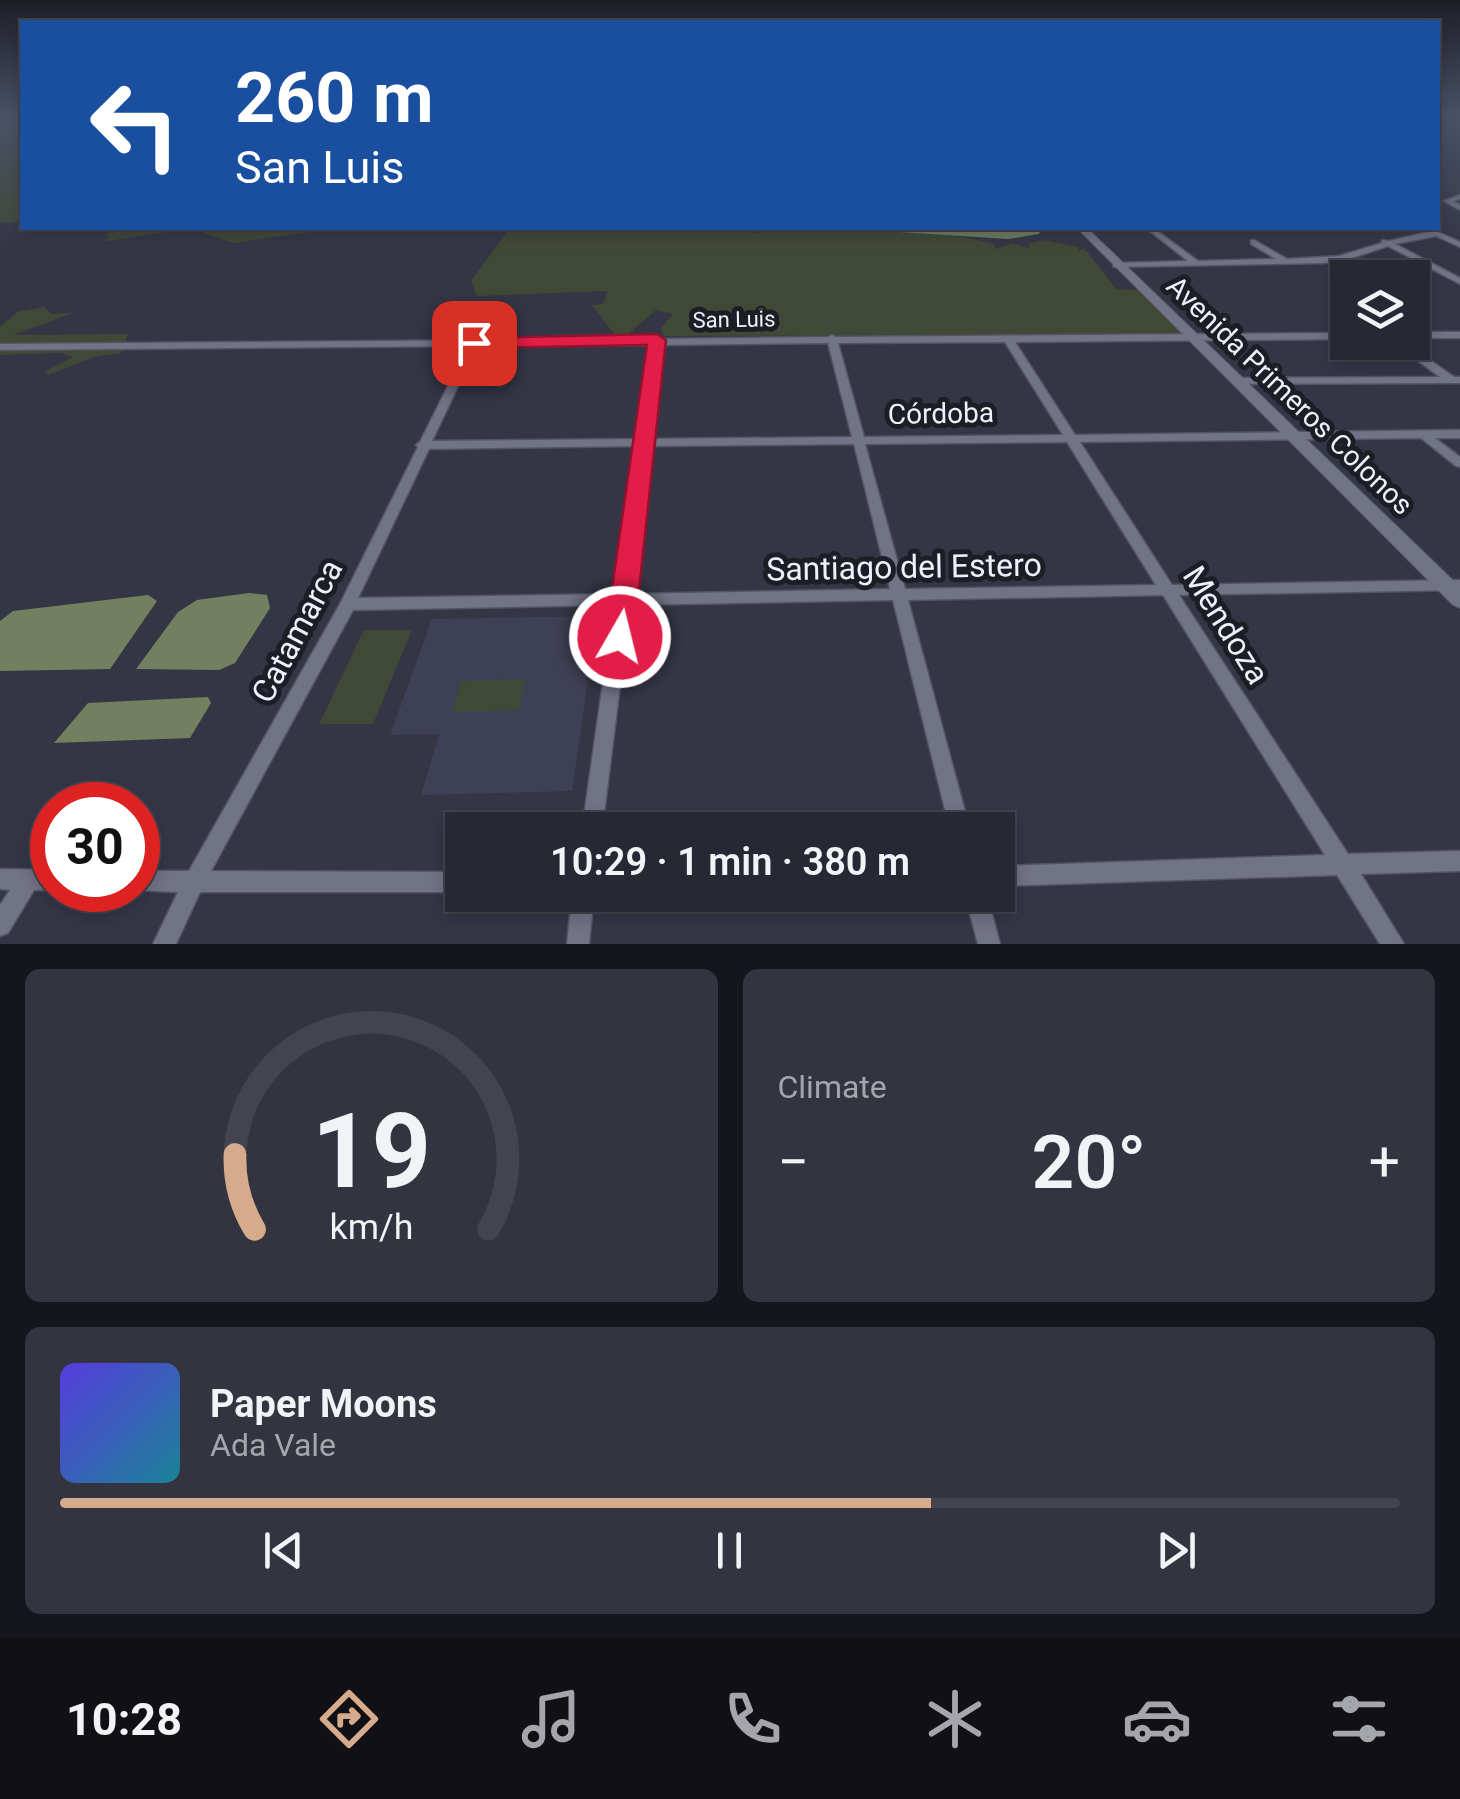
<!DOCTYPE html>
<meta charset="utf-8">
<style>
body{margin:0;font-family:Roboto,sans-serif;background:#333440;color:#f1f3f6;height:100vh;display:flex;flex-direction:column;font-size:38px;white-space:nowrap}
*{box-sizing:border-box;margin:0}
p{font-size:32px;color:#a4a6ac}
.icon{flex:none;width:55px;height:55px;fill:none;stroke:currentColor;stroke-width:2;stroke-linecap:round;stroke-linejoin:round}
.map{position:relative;height:944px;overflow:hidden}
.panel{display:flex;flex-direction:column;gap:25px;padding:25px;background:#15161d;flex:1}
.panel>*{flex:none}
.top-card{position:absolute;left:20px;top:20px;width:1420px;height:210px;border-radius:0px;box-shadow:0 5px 15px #0003,0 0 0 2px #43444f;background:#1a4fa0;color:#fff;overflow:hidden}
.controls{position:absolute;left:1330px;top:260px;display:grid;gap:20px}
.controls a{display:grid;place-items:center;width:100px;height:100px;border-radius:0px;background:#272834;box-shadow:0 5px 15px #0003,0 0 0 2px #43444f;font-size:50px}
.speed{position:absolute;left:30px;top:782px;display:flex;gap:20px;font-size:50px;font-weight:700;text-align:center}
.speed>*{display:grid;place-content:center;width:130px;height:130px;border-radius:50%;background:#272834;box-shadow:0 5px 15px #0003,0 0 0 2px #43444f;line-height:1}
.speed .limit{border:15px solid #d22;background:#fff;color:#111}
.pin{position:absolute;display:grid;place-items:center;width:85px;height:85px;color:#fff;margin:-42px;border-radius:20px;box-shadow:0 5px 15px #0006}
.me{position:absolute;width:110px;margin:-55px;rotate:8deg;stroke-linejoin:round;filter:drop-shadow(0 0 8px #0008)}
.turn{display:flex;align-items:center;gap:35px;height:210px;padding:0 50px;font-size:45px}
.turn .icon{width:130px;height:130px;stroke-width:2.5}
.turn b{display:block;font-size:70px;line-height:85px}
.big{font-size:75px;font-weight:600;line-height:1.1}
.panel .widget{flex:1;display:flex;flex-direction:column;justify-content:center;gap:15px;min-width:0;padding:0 35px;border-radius:15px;background:#333440}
.panel .dial{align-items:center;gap:0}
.dial svg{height:260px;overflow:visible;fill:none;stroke:#43444f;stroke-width:7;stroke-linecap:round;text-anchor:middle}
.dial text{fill:#f1f3f6;stroke:none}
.song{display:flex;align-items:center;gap:30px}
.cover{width:120px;height:120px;border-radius:15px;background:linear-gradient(135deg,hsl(250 70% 55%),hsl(190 70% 35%))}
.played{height:10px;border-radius:5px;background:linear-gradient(90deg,#d6ab8b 65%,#43444f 65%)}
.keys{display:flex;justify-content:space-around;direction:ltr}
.heat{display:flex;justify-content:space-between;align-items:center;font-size:55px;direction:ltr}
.panel .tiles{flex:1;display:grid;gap:25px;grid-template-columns:1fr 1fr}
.widget:last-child{grid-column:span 2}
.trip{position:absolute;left:445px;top:812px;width:570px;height:100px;border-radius:0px;background:#272834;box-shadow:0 5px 15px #0003,0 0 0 2px #43444f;font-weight:600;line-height:100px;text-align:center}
.menu{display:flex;height:160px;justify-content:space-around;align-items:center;background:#101015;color:#a4a6ac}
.menu .icon{width:70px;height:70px}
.menu .active{color:#d6ab8b}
.menu b{font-size:45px;color:#f1f3f6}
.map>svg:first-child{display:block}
</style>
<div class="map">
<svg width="1460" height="944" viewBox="0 0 1460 944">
<rect width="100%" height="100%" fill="#343646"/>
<polygon fill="#3e4055" points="597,616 572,791 421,795 439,734 390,735 432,619"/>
<g fill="#404836">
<polygon points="0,116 22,116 22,222 0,223"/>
<path d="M 121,228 L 744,228 L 755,234 C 787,218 952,231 994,244 L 996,249 L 1012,243 L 1028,248 L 1030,243 L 1044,240 L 1079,247 L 1078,251 L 1084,248 L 1116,289 L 1138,290 L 1181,331 L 1178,335 L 663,336 L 661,328 L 673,314 L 656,310 L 626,336 L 614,334 L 592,305 L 603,304 L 608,291 L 477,296 L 471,281 L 507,232 L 308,232 L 233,243 L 190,228 L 101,242 L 111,236 L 103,235 Z"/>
<polygon points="44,307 51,314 73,313 13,335 128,334 121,353 94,357 48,375 44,372 73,357 60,353 0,355 0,327 17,312"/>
<polygon points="364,630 412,630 373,724 319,724"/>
<polygon points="525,679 519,710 453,712 461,681"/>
</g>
<g fill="#728060">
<polygon points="836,228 1042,228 1039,234 1008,239"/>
<polygon points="249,593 267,595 270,608 235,663 219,670 136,669 178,612 197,600"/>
<polygon points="148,595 157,601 110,669 0,671 0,621 13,611"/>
<polygon points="208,697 211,703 190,738 54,743 88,703"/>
</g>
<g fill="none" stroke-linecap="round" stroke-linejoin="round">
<g stroke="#535462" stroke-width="3">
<g id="street">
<polygon points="1460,195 1460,199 1453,201 1460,205 1460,210 1444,201"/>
<polygon points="1146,228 1153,228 1198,261 1276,259 1251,244 1251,240 1254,240 1287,259 1339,256 1382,243 1382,240 1389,241 1428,232 1428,229 1431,229 1460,242 1460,247 1436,236 1395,244 1460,278 1460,284 1388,246 1355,257 1324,263 1114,267 1113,265 1117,263 1188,261"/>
<rect x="1412" y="332" width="48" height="6"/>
<path d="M 1348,333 L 1348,339 L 1015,342 L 1075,435 L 1460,430 L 1460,438 L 1435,438 L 1460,457 L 1460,467 L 1456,466 L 1421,438 L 1080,442 L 1172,585 L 1460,580 L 1460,590 L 1179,595 L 1348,854 L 1460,851 L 1460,871 L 1361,874 L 1404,944 L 1380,944 L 1337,875 L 998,886 L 998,866 L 1325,855 L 1163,595 L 908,600 L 970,830 L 950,830 L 893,600 L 630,605 L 602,830 L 582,830 L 614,605 L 353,610 L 211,871 L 462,872 L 462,892 L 200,892 L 176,944 L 153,944 L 178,892 L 134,890 L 138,890 L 138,871 L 189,871 L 340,604 L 418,447 L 416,445 L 420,442 L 468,346 L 0,350 L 0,344 L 653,339 L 657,337 L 661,339 L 828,337 L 832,335 L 836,337 ZM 1005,342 L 1063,435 L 864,437 L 838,343 ZM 828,343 L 852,437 L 650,439 L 661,345 ZM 651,345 L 638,439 L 432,441 L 477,346 ZM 1067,442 L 1156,585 L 905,589 L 865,444 ZM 854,444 L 890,589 L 631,594 L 649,446 ZM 637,446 L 616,594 L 358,598 L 429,449 Z"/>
<polygon points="1392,342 1404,342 1454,377 1460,377 1460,383 1238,384 1233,381 1238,378 1440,377"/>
<polygon points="0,869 52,870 53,890 34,890 8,933 0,936 0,905 10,890 0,889"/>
<polygon points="572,895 594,895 589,944 567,944"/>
<polygon points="965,895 987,895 1000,944 978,944"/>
</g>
</g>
<g stroke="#535462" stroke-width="2">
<polygon id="secondary" points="1077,228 1087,228 1460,587 1460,608 1453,605"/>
</g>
<use href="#street" fill="#717386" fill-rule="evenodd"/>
<use href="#secondary" fill="#717386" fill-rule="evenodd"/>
</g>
<linearGradient id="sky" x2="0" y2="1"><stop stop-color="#1d1e26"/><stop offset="0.47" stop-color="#4a5268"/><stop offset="1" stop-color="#4a5268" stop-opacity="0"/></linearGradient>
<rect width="1460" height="248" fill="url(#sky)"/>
<polygon fill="#e11d48" stroke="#92132f" stroke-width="2.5" points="657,334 666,340 634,637 630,645 620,648 610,645 605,637 647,345 474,348 465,343 474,338"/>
<g text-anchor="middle" stroke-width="10" stroke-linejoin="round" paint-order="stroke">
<g font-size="22" fill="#eff0fb" stroke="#1d1e25">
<text transform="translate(734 319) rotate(-1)" y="8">San Luis</text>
</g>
<g font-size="28" fill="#eff0fb" stroke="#1d1e25">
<text transform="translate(1290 395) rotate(44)" y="10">Avenida Primeros Colonos</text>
<text transform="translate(941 413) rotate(-1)" y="10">Córdoba</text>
</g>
<g font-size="32" fill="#eff0fb" stroke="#1d1e25">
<text transform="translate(904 567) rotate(-1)" y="11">Santiago del Estero</text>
<text transform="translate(1226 625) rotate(58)" y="11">Mendoza</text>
<text transform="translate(297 631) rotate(-62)" y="11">Catamarca</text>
</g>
</g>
</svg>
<div class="controls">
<a><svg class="icon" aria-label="layers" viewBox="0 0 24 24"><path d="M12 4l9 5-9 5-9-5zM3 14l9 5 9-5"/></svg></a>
</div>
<div class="speed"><div class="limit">30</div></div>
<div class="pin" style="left:474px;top:343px;background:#d93025"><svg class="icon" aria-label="arrive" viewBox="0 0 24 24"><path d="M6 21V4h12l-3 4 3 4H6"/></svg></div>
<svg class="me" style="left:620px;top:637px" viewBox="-20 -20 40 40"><circle r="17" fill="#e11d48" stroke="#fff" stroke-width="3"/><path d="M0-11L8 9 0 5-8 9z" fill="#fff"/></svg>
<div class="trip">10:29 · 1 min · 380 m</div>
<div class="top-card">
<div class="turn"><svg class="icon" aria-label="left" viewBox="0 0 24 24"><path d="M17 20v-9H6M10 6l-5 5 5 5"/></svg><div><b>260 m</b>San Luis</div></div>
</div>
</div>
<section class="panel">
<div class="tiles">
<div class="widget dial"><svg viewBox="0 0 100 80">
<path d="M14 69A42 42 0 1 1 86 69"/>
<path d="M14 69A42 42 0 0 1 8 46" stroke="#d6ab8b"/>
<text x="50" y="56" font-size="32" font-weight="700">19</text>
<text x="50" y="72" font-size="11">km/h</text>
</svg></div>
<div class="widget"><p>Climate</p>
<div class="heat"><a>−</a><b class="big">20°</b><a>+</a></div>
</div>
<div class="widget">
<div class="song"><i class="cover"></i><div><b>Paper Moons</b><p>Ada Vale</p></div></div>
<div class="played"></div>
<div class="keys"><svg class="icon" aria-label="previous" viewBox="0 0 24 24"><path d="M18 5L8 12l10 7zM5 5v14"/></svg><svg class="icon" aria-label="pause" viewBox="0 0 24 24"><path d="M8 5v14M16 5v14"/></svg><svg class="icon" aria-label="next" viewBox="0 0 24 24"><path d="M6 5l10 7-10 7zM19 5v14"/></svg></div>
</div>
</div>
</section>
<nav class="menu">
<b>10:28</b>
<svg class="icon active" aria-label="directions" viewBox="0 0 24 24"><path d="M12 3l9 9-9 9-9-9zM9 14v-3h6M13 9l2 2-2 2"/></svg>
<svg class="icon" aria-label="music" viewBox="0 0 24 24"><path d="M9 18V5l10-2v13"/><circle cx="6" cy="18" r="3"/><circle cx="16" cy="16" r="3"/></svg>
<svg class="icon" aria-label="phone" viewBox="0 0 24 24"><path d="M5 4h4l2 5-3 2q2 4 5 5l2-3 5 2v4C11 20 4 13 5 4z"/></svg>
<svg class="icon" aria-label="climate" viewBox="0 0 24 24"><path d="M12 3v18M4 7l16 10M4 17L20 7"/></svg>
<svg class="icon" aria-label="car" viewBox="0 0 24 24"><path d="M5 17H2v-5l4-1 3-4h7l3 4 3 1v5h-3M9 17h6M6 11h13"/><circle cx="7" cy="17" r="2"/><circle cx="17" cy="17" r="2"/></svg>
<svg class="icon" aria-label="filters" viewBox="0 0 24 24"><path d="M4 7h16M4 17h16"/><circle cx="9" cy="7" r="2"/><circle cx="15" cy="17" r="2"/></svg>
</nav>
